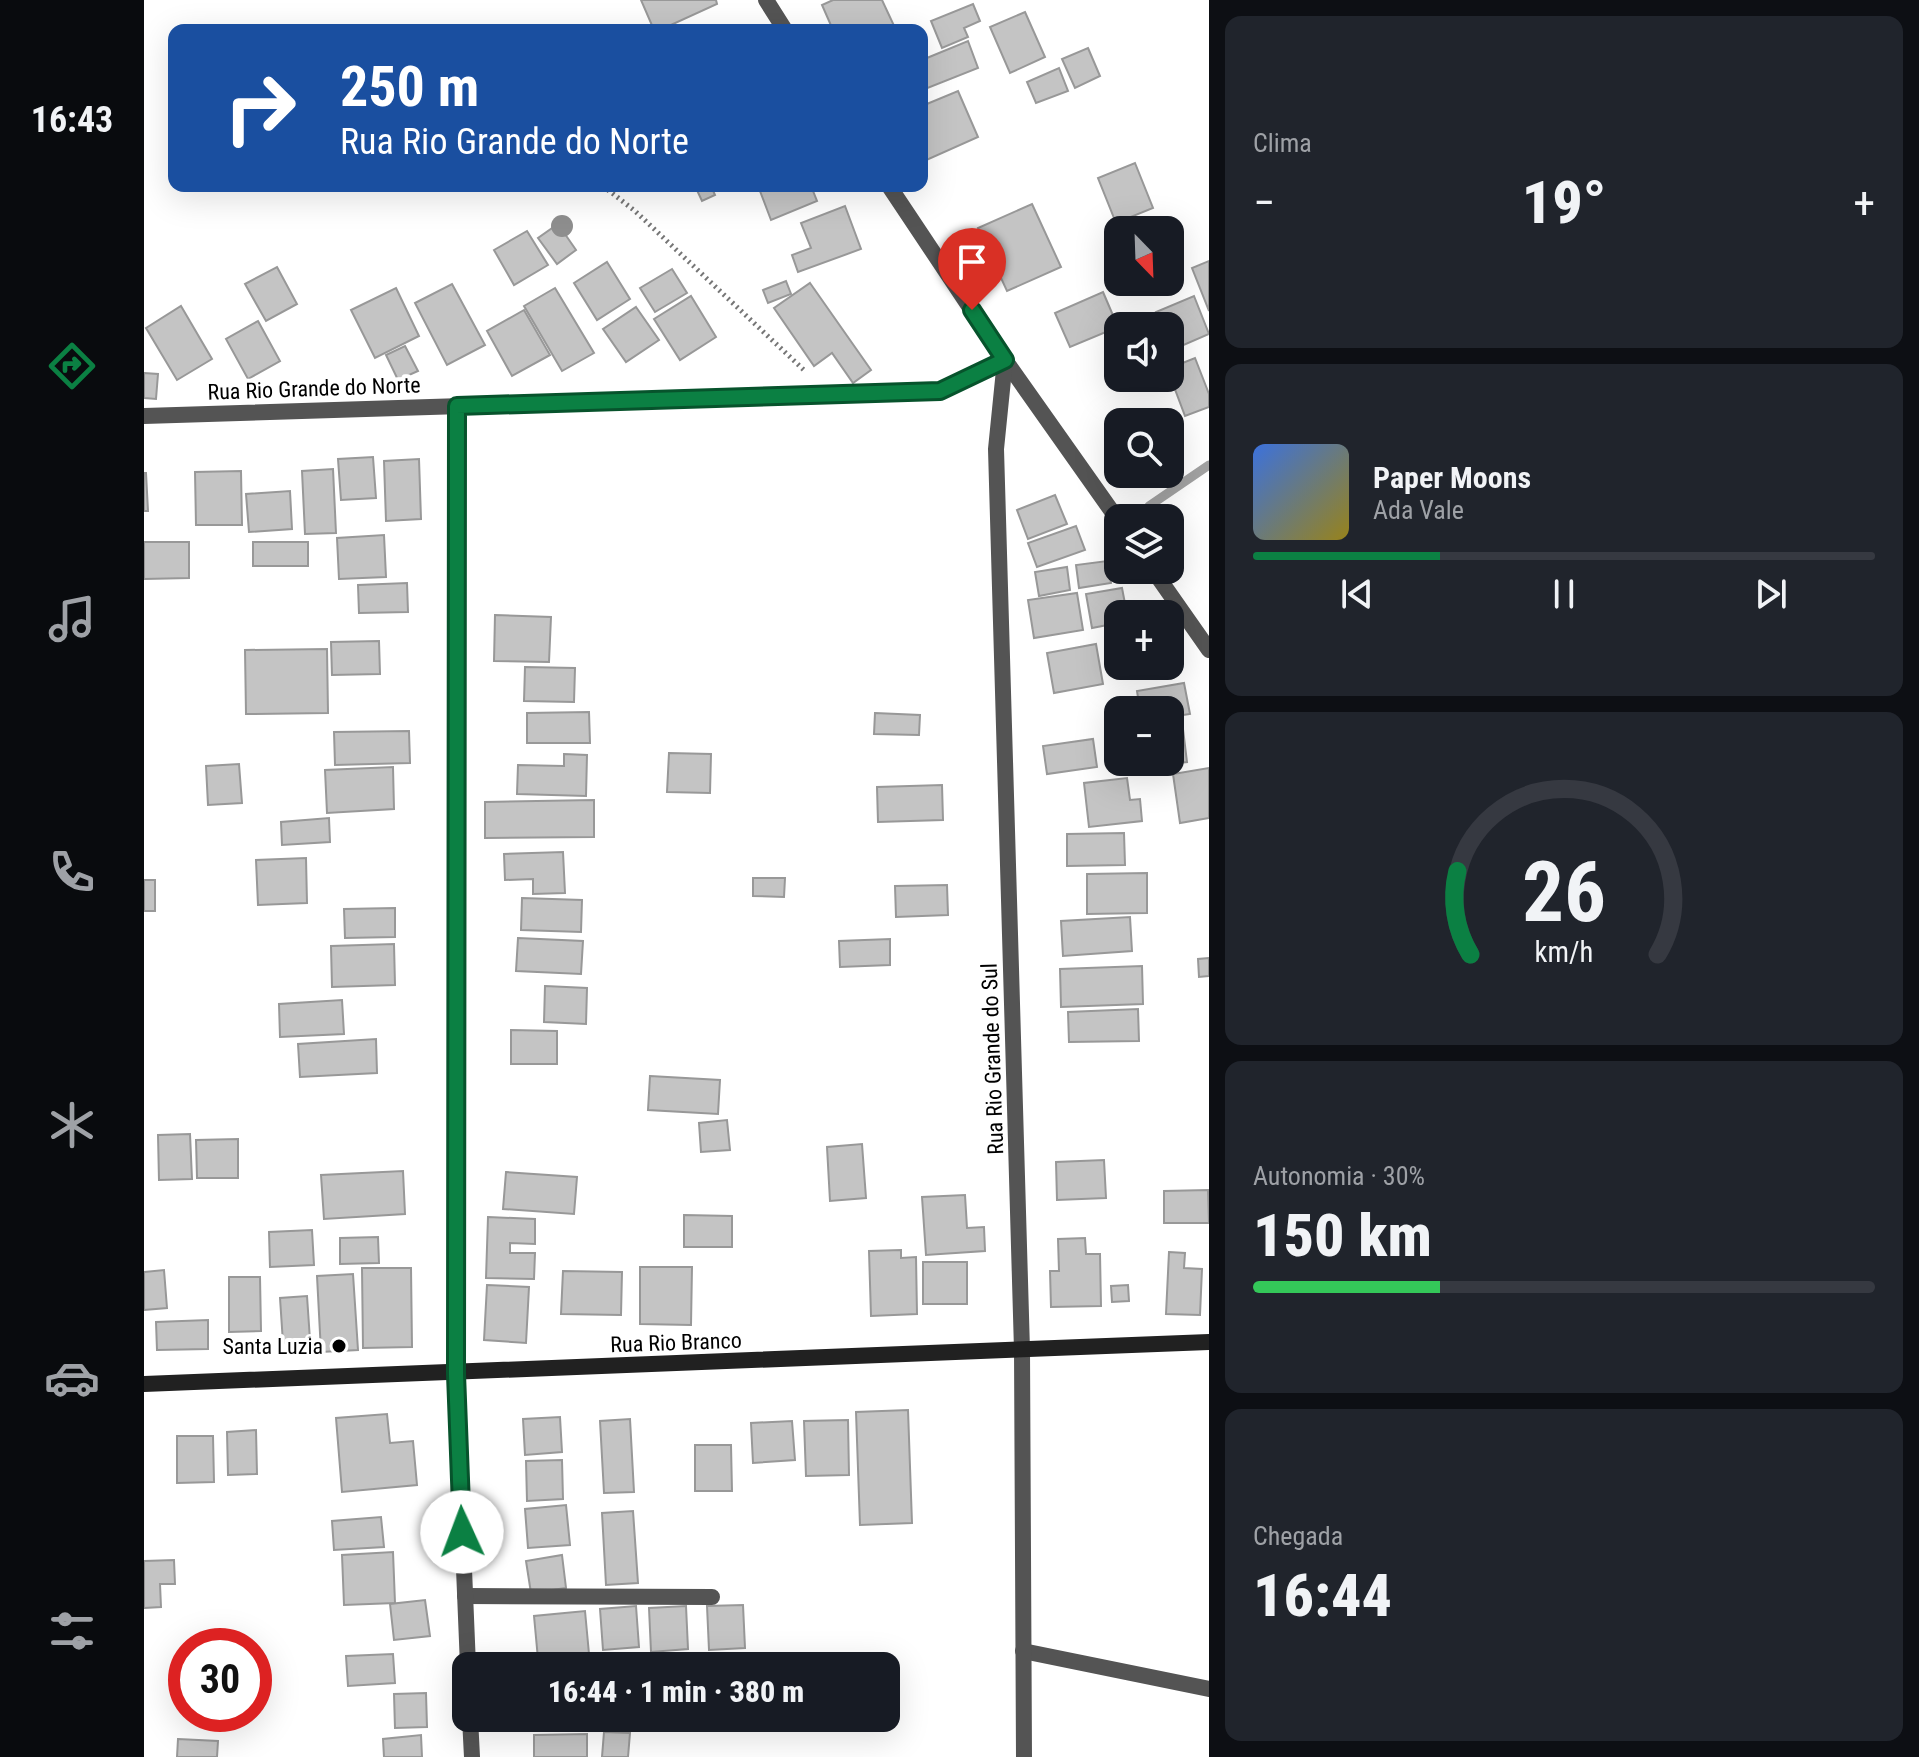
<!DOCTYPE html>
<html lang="pt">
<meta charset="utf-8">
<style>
body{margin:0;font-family:"Roboto Condensed",sans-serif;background:#20242c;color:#f1f3f6;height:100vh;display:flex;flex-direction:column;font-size:30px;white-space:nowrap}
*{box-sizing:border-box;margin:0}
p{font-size:26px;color:#9ea1a6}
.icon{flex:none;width:44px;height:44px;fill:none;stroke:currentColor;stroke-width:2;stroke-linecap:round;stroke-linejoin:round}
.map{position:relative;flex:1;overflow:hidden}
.side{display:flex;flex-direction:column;gap:16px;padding:16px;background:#0d0f14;width:710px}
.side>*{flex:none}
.banner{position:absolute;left:24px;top:24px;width:760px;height:168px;border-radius:16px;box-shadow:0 8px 32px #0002;background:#1a4fa0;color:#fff;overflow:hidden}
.needle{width:52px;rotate:157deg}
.tools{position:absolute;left:960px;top:216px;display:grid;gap:16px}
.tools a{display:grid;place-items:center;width:80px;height:80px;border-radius:16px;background:#171b24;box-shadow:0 8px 32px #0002;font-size:40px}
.speed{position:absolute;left:24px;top:1628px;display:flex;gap:16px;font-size:40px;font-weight:700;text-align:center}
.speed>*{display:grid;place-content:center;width:104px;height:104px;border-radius:50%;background:#171b24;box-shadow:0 8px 32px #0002;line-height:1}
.speed .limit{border:12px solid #d22;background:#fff;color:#111}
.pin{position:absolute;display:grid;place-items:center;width:68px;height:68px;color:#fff;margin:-82px -34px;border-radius:50% 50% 50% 0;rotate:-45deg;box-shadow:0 0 8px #0007}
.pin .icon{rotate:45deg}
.me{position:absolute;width:88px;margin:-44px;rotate:358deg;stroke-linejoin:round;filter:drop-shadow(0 0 6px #0008)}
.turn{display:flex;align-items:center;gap:28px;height:168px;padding:0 40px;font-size:36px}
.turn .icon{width:104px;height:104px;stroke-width:2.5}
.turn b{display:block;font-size:56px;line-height:68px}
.big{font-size:60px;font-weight:800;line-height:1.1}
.side .tile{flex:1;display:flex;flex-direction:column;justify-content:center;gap:12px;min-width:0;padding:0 28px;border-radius:16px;background:#20242c}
.side .dial{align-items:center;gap:0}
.dial svg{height:208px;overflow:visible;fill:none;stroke:#363941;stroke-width:7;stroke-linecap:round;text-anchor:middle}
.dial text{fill:#f1f3f6;stroke:none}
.song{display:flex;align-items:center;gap:24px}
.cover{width:96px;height:96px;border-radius:12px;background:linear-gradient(135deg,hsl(220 70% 55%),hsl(50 70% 35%))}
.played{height:8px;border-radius:4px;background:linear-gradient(90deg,#0b8043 30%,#363941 30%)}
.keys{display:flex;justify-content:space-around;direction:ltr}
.heat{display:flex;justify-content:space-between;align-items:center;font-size:44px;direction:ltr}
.charge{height:12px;border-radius:6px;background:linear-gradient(90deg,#34c759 30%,#363941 0)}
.trip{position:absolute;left:308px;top:1652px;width:448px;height:80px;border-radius:16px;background:#171b24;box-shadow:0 8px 32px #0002;font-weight:800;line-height:80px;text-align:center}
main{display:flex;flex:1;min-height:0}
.dock{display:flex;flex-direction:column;width:144px;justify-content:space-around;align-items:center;background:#090b0e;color:#9ea1a6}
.dock .icon{width:56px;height:56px}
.dock .selected{color:#0b8043}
.dock b{font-size:36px;color:#f1f3f6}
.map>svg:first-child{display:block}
</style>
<main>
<nav class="dock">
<b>16:43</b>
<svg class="icon selected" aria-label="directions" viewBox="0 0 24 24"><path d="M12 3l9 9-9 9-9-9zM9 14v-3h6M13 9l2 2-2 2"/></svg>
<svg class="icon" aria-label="music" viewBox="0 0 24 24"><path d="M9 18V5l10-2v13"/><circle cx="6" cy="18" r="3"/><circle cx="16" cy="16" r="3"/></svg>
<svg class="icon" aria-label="phone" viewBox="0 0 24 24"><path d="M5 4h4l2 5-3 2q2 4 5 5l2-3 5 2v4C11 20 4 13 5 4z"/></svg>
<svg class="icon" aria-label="climate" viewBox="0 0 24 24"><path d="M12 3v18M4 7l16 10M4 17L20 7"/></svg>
<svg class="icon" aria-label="car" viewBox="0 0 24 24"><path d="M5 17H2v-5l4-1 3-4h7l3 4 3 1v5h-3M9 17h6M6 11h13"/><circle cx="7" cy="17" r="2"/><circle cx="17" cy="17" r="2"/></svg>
<svg class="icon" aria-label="filters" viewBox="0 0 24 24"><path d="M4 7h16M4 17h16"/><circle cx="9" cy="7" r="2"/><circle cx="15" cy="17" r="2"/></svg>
</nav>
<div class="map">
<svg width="1065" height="1757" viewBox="0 0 1065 1757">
<rect width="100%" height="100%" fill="#fff"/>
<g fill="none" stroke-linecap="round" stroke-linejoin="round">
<polyline stroke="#a2a2a2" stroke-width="9" points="1005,506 1065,465"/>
</g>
<g fill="#c4c4c4" stroke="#989898" stroke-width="2">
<polygon points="497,0 572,0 573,4 516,30 510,30"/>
<polygon points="689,0 738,0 752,30 689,30 678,5"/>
<polygon points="829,4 836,21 820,28 824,37 798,48 787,21"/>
<polygon points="881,12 901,57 866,73 846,27"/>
<polygon points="824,41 834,68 781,89 778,82 778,60"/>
<polygon points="944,48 956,76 931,88 918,59"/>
<polygon points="915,68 924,91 892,103 883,82"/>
<polygon points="814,91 834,137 778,162 778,106"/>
<polygon points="991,163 1009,208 972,223 954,178"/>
<polygon points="551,186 567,186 571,195 558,201"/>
<polygon points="628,186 667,186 673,201 627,220 616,191"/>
<polygon points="888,204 917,267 863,291 834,228"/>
<polygon points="701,206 717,249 654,272 648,255 667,248 657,223"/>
<polygon points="414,224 432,250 413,264 394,238"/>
<polygon points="383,231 404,265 370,285 350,250"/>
<polygon points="1065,261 1065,311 1048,268"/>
<polygon points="463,262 486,299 453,320 430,283"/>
<polygon points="133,267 153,304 122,321 101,284"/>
<polygon points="528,269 543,293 511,312 496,288"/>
<polygon points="642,281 647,294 624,303 619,290"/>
<polygon points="666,283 727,370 709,383 688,353 670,366 630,308"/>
<polygon points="308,284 341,345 303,365 271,303"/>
<polygon points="252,288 275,336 231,358 207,310"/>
<polygon points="411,288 450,353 418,371 380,306"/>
<polygon points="959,292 974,327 926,347 911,313"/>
<polygon points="547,296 572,337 536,360 510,319"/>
<polygon points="1050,296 1065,334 1028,350 1026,326 1018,326 1012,312"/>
<polygon points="37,306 68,359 33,380 2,328"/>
<polygon points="492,307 515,340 482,362 459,329"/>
<polygon points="380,310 406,355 368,376 343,331"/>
<polygon points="114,321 136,361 104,379 82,339"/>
<polygon points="261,346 274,371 254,380 242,355"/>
<polygon points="1051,358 1065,394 1065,407 1041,416 1026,376 1026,368"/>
<polygon points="0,373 14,374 12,399 0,398"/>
<polygon points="229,457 232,498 197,500 194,459"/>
<polygon points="275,459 277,519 242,521 240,461"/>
<polygon points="189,469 192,533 161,534 158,471"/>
<polygon points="97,471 98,525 52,525 51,472"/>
<polygon points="0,473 2,473 4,511 0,511"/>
<polygon points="146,491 148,529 105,532 102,494"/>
<polygon points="911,495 923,524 884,539 873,510"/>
<polygon points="932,526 941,550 893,567 884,543"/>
<polygon points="240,535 242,577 195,579 193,538"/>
<polygon points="0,542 45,542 45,578 0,579"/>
<rect x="109" y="542" width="55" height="24"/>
<polygon points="963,561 967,583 935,588 932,565"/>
<polygon points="923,567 926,590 895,596 891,572"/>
<polygon points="263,583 264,612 215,613 214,585"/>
<polygon points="978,588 983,614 974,614 974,623 948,628 942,594"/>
<polygon points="933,593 939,630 890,638 884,600"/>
<polygon points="351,615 407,617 405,662 350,661"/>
<polygon points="235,641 236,674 188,675 187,642"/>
<polygon points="952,644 959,684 910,693 903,653"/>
<polygon points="183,649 184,713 102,714 101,650"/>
<polygon points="381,667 431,668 430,702 380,701"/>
<polygon points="1040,683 1046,714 1026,717 1026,710 996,710 993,691"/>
<polygon points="445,712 446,743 383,743 383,713"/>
<polygon points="731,713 776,715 775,735 730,734"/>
<polygon points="1039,729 1043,762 995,767 994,762 1026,762 1026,731"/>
<polygon points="265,731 266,763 191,765 190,732"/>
<polygon points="949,739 953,767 903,774 899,746"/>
<polygon points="525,753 567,754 566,793 523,792"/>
<polygon points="420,754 443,755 442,796 373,794 374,765 420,766"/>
<polygon points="95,764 98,803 64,805 62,766"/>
<polygon points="249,767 250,809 183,813 181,770"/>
<polygon points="1065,768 1065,818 1036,823 1029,774"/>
<polygon points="983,778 986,800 996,799 998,821 945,827 940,783"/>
<polygon points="798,785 799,820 734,822 733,787"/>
<polygon points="450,800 450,837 341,838 341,802"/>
<polygon points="185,818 186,842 138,845 137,822"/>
<polygon points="980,833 981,865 923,866 923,834"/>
<polygon points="419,852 421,893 389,894 389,879 361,880 360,854"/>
<polygon points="162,858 163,903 114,905 112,860"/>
<polygon points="1003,873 1003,913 943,914 943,874"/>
<polygon points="609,878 641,878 640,897 609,896"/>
<rect x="0" y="880" width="11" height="31"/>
<polygon points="803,885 804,915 752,917 751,886"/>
<polygon points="378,898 438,900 437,932 377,930"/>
<polygon points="251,908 251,937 201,938 200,909"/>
<polygon points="986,917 988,951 919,956 917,921"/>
<polygon points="374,938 439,941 437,974 372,971"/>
<polygon points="746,939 746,965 696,967 695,941"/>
<polygon points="250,944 251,985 188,987 187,946"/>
<polygon points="1065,958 1065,976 1055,977 1054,959"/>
<polygon points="998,966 999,1004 917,1007 916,969"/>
<polygon points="401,986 443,988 442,1024 400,1022"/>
<polygon points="198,1000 200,1034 136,1037 135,1004"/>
<polygon points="994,1009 995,1041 925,1042 924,1012"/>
<polygon points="367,1030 413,1031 413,1064 367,1064"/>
<polygon points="232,1039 233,1073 156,1077 154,1044"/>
<polygon points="506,1076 576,1080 574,1114 504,1110"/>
<polygon points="583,1120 586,1150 557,1152 555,1123"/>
<polygon points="46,1134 48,1179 15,1180 14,1135"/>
<polygon points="94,1139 94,1178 53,1178 52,1140"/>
<polygon points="718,1144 722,1198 686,1201 683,1147"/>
<polygon points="960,1160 962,1198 913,1200 912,1162"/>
<polygon points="259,1171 261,1214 180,1219 177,1175"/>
<polygon points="362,1172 433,1177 430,1214 359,1209"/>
<polygon points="1064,1190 1065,1223 1020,1223 1020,1191"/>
<polygon points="821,1195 823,1228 840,1227 841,1251 782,1255 778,1197"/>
<polygon points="540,1215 588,1216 588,1247 540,1247"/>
<polygon points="344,1217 391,1219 391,1244 366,1243 366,1253 391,1253 390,1279 342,1278"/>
<polygon points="168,1230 170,1265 126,1267 125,1232"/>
<polygon points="234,1237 235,1263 196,1264 196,1238"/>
<polygon points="941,1238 942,1254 956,1254 957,1306 907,1307 906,1271 915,1271 914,1239"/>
<polygon points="757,1250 757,1258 772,1257 773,1314 727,1316 725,1251"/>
<polygon points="1025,1252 1041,1253 1040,1268 1058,1269 1056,1315 1022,1314"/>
<rect x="779" y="1262" width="44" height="42"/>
<polygon points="496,1267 548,1267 547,1325 496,1324"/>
<polygon points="218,1268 267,1268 268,1347 219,1348"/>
<polygon points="20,1270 23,1308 0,1310 0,1272"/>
<polygon points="419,1271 478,1272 477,1315 417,1314"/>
<polygon points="209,1274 214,1350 177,1352 173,1276"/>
<polygon points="85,1277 116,1277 117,1331 85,1332"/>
<polygon points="343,1285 385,1287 382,1343 340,1340"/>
<polygon points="984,1285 985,1301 968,1302 967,1286"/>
<polygon points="163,1296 166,1340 139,1343 136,1298"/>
<polygon points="64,1320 64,1349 13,1350 12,1322"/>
<polygon points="764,1410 768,1523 716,1525 712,1412"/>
<polygon points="243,1414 246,1443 269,1441 273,1485 198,1492 192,1418"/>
<polygon points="416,1417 418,1452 381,1455 379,1419"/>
<polygon points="486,1419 490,1492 460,1493 456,1421"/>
<polygon points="704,1420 705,1475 662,1476 660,1421"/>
<polygon points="648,1421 651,1460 609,1463 607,1423"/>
<polygon points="112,1430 113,1474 84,1475 83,1432"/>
<polygon points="33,1436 69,1436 70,1482 33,1483"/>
<polygon points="551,1445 587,1445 588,1491 551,1491"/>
<polygon points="418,1460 419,1499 383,1501 382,1461"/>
<polygon points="422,1505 426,1545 384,1548 381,1509"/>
<polygon points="489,1511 494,1583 462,1585 458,1513"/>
<polygon points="237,1517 240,1547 190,1550 188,1521"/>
<polygon points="249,1552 251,1603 200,1605 198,1555"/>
<polygon points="418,1555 422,1588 387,1593 382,1561"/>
<polygon points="30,1560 31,1584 16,1584 17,1607 0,1608 0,1561"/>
<polygon points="281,1600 286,1636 250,1640 246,1604"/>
<polygon points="599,1605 601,1648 565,1650 563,1606"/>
<polygon points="492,1606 495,1647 459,1650 456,1609"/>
<polygon points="542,1606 544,1649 507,1652 505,1608"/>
<polygon points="441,1611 445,1654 394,1659 390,1616"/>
<polygon points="249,1654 251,1683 204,1686 202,1656"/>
<polygon points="282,1693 283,1727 251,1728 250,1694"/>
<polygon points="460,1732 486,1733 484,1757 458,1757"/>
<polygon points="443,1734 443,1757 390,1757 390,1735"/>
<polygon points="277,1735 278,1757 240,1757 239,1739"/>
<polygon points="34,1739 74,1741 73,1757 33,1757"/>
</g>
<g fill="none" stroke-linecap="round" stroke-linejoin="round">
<polyline stroke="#767676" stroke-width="5" stroke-dasharray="2 4" stroke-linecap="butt" points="459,186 491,211 662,372"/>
<g stroke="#545454" stroke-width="16">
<polyline points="321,1596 568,1597"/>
<polyline points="879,1651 1065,1689"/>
</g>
<g stroke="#545454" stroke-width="16">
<polyline points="622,0 641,30"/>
<polyline points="745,186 861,360 974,520"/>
<polyline points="861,360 852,449 878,1350 880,1757"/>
<polyline points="313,406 312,1374 324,1666"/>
<polyline points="0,416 796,391 861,360"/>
<polyline points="1009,570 1065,650"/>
<polyline points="326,1718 328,1757"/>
</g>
<polyline stroke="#212121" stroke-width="16" points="0,1384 1065,1342"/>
</g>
<circle fill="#8e8e8e" cx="418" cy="226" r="11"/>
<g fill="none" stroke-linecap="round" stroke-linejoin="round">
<g stroke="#07532c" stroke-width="20">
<polyline id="route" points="318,1532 312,1374 313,406 796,391 861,360 828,310"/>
</g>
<use href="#route" stroke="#0b8043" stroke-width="14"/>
</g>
<circle fill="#000" stroke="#fff" stroke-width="3" cx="195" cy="1346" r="8"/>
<g text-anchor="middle" stroke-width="8" stroke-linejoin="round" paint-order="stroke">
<g font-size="22" fill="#000" stroke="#fff">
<text transform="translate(170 388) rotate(-2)" y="8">Rua Rio Grande do Norte</text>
<text transform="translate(848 1059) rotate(-92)" y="8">Rua Rio Grande do Sul</text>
<text transform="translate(532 1342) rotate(-2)" y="8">Rua Rio Branco</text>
</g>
<g font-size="22" fill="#000" stroke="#fff" text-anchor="end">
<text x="179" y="1354">Santa Luzia</text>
</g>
</g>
</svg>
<div class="tools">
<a><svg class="needle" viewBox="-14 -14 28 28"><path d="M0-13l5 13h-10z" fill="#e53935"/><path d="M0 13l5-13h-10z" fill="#9ea1a6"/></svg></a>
<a><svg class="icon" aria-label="sound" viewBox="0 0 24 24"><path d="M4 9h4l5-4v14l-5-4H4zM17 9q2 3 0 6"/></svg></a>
<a><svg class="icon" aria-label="search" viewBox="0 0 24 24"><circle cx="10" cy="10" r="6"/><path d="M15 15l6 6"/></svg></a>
<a><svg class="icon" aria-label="layers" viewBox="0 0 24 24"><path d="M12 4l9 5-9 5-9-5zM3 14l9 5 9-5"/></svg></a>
<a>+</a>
<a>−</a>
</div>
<div class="speed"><div class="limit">30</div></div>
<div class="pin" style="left:828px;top:310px;background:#d93025"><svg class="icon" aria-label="arrive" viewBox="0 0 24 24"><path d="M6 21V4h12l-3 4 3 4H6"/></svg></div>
<svg class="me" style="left:318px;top:1532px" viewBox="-20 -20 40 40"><circle r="19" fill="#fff"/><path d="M0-13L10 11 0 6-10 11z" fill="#0b8043"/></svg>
<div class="trip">16:44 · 1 min · 380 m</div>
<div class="banner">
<div class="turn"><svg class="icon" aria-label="right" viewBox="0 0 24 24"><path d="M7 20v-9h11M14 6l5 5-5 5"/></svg><div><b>250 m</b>Rua Rio Grande do Norte</div></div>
</div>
</div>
<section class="side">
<div class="tile"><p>Clima</p>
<div class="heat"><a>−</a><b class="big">19°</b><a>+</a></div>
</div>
<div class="tile">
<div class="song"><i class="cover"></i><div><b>Paper Moons</b><p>Ada Vale</p></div></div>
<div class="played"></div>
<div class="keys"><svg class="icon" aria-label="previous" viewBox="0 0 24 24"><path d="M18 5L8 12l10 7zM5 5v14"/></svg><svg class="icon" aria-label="pause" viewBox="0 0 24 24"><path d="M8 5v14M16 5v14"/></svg><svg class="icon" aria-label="next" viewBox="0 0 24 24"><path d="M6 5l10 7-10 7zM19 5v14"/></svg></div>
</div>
<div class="tile dial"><svg viewBox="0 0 100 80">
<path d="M14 69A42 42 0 1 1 86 69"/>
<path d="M14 69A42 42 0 0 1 9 37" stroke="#0b8043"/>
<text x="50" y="56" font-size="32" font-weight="700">26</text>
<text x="50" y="72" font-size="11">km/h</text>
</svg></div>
<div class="tile"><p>Autonomia · 30%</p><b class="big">150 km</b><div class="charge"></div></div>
<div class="tile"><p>Chegada</p><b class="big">16:44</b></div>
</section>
</main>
